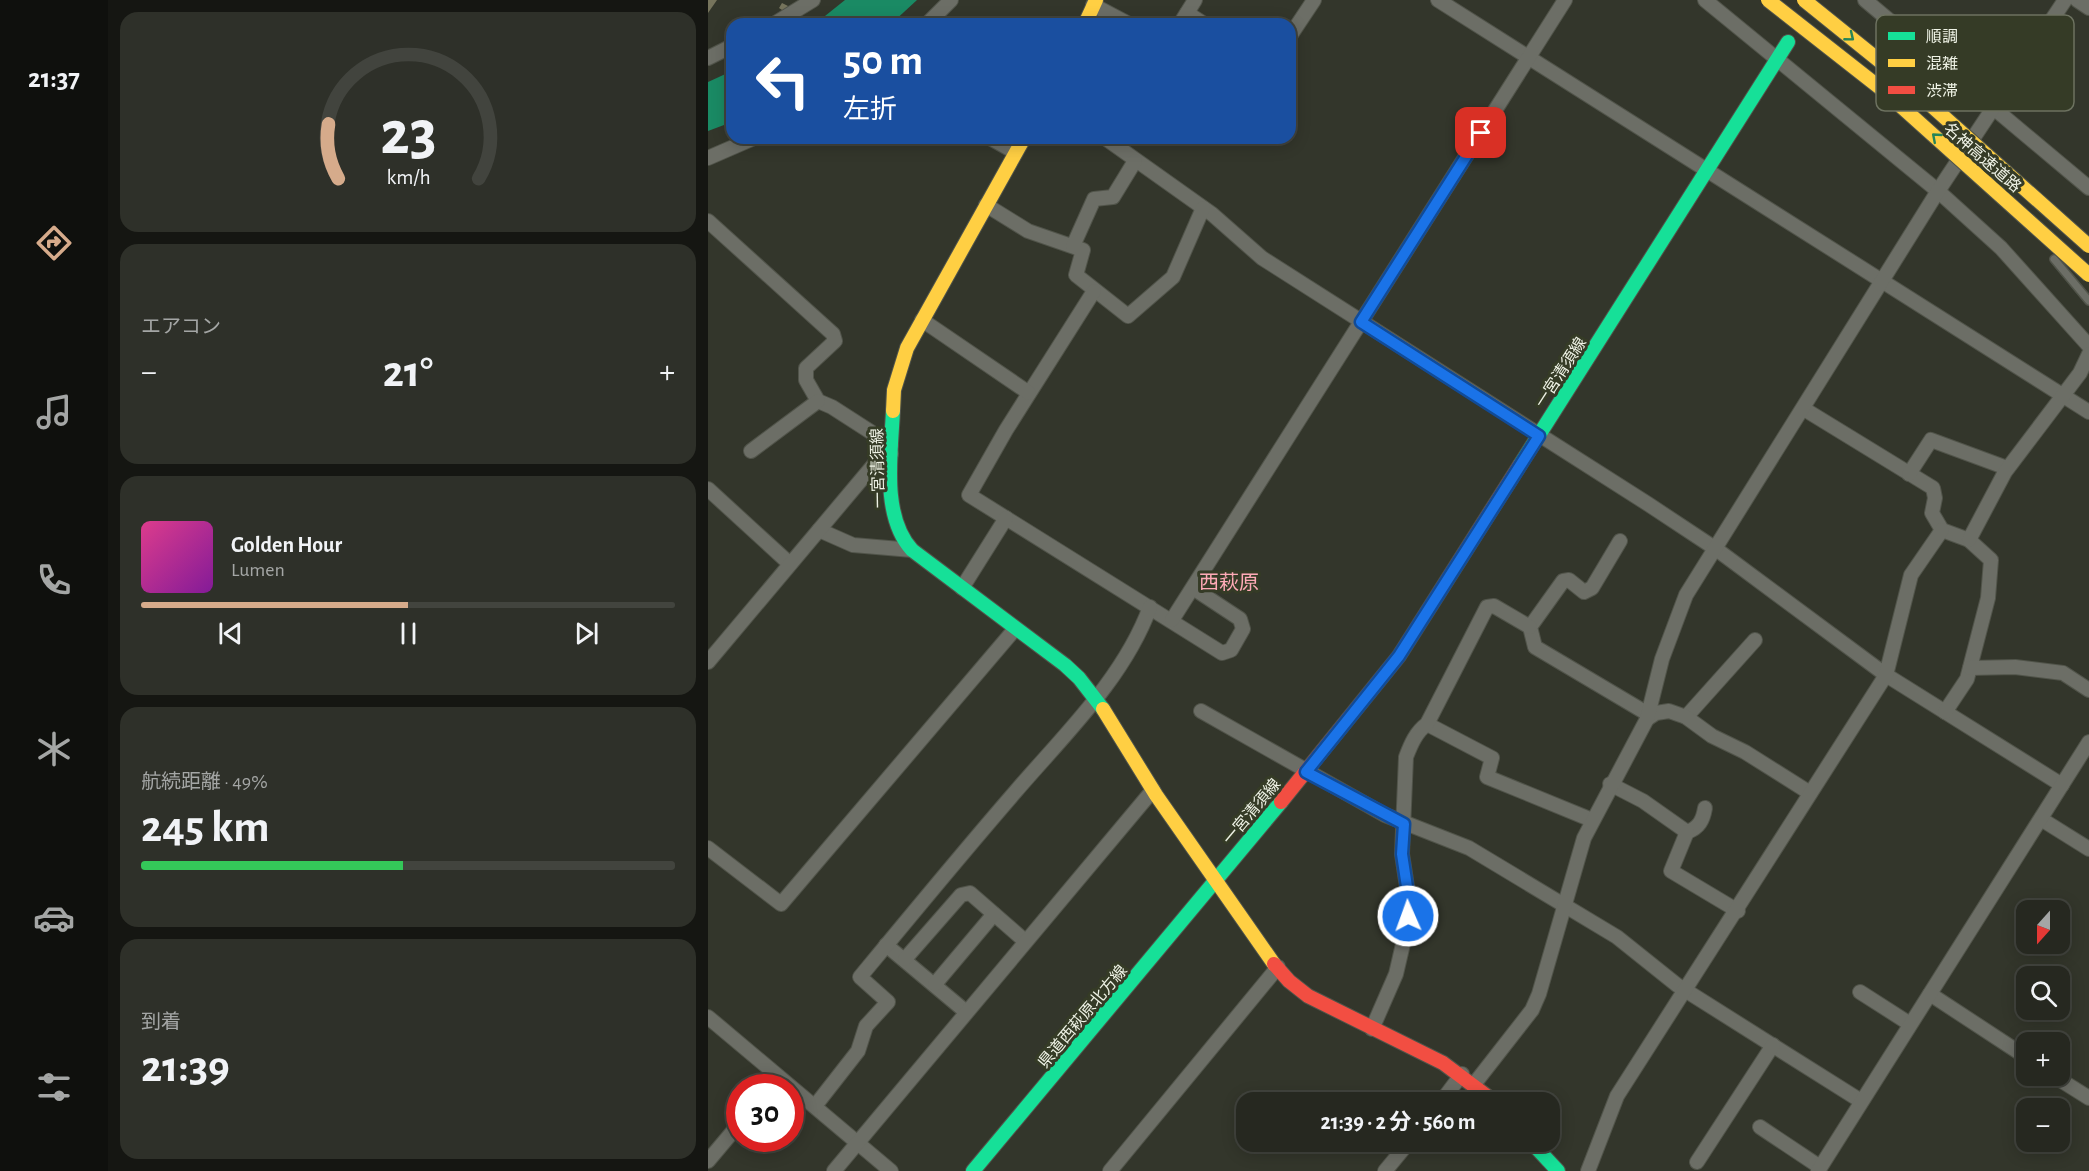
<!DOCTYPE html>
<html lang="ja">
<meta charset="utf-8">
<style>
body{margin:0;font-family:"Alegreya Sans","Noto Sans JP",sans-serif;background:#2e3029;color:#f1f3f6;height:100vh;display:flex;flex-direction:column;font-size:22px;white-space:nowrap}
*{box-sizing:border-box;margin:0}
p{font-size:20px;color:#a4a6a5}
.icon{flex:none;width:33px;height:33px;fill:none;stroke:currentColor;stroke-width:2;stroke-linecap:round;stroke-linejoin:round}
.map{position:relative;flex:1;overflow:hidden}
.panel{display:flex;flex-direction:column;gap:12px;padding:12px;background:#151612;width:600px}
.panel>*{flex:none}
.hud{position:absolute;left:18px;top:18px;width:570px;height:126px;border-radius:18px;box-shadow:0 3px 15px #0003,0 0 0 2px #42443e;background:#1a4fa0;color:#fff;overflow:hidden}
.needle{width:39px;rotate:201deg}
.fabs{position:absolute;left:1308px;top:900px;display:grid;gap:12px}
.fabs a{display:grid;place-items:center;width:54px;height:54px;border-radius:12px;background:#262820;box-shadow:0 3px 15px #0003,0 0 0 2px #42443e;font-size:30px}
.speed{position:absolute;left:18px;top:1074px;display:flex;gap:12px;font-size:30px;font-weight:700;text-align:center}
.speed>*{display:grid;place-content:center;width:78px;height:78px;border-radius:50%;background:#262820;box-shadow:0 3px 15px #0003,0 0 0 2px #42443e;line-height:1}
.speed .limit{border:9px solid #d22;background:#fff;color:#111}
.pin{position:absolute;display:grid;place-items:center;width:51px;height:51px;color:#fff;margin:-26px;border-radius:12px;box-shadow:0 3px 9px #0006}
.me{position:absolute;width:66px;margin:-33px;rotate:358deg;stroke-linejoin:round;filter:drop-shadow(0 0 4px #0008)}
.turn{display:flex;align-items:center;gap:21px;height:126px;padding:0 18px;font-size:27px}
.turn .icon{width:78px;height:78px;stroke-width:2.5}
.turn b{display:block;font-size:42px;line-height:51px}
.big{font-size:45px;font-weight:700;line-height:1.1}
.panel .widget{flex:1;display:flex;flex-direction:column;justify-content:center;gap:9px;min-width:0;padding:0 21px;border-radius:18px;background:#2e3029}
.panel .dial{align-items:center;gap:0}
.dial svg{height:156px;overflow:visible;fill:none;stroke:#42443e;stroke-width:7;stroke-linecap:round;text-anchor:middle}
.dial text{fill:#f1f3f6;stroke:none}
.song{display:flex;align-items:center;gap:18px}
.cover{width:72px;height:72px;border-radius:9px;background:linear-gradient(135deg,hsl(330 70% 55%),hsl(290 70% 35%))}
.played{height:6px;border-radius:3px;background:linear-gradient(90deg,#d6ab8b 50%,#42443e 50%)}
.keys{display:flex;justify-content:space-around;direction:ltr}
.heat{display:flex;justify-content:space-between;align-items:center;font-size:33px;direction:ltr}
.charge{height:9px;border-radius:4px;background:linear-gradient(90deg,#34c759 49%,#42443e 0)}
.trip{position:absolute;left:528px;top:1092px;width:324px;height:60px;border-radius:18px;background:#262820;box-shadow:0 3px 15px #0003,0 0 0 2px #42443e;font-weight:700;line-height:60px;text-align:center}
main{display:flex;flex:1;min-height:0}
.tabs{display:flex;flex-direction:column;width:108px;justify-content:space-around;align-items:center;background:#0f100d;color:#a4a6a5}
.tabs .icon{width:42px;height:42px}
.tabs .selected{color:#d6ab8b}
.tabs b{font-size:27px;color:#f1f3f6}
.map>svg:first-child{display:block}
</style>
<main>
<nav class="tabs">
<b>21:37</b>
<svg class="icon selected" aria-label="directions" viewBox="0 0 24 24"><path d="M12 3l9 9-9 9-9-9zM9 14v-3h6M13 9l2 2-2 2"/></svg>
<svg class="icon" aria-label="music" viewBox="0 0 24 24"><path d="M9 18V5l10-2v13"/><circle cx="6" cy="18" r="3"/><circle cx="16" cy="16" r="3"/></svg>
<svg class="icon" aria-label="phone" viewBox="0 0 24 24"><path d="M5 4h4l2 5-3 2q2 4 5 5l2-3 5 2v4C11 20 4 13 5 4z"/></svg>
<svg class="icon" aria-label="climate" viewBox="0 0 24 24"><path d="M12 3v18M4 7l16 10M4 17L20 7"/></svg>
<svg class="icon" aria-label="car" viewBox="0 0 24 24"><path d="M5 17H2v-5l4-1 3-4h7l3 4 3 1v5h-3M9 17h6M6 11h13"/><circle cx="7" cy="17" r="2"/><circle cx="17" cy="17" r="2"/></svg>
<svg class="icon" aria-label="filters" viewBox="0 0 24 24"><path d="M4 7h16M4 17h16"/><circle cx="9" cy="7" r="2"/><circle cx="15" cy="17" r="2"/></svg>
</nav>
<section class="panel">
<div class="widget dial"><svg viewBox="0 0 100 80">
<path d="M14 69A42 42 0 1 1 86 69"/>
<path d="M14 69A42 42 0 0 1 9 41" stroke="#d6ab8b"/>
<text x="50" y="56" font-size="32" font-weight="700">23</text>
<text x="50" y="72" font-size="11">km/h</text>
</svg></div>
<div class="widget"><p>エアコン</p>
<div class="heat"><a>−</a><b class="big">21°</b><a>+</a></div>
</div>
<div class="widget">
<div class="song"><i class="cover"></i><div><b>Golden Hour</b><p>Lumen</p></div></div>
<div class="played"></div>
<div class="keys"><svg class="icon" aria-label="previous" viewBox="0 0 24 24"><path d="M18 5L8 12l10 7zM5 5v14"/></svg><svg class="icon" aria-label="pause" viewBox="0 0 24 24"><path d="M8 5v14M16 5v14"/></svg><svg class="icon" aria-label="next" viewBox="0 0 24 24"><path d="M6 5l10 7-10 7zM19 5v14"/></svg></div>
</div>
<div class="widget"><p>航続距離 · 49%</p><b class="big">245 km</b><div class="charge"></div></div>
<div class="widget"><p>到着</p><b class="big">21:39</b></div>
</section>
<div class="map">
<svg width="1381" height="1171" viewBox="0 0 1381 1171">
<rect width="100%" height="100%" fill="#33362b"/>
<g fill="#1a8a64">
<polygon points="137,0 209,0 183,24 107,24"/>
<polygon points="24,71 24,122 0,131 0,82"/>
</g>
<g fill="#76745c">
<polygon points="0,0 9,0 0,13"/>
<polygon points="74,3 80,6 77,12 71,8"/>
</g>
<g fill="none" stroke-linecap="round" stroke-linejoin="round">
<g stroke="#51544a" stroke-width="10">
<polyline id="lane" points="1346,259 1381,301"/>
</g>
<g stroke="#51544a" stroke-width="16">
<g id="street">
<polyline points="730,0 1381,412"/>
<polyline points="997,0 1230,191 1293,248 1381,346"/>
<polyline points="1157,0 1381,188"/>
<polyline points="1369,0 1381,8"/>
<polyline points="385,5 421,24"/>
<polyline points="479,13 496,24"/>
<polyline points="66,24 105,0"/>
<polyline points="219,24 243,0"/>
<polyline points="472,24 487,0"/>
<polyline points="582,36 606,0"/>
<polyline points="0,58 24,46"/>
<polyline points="282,138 307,152"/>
<polyline points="397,138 504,214 554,258 940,504 1008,549 1178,675 1354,785"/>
<polyline points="0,158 46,138"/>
<polyline points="278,205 320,231 375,250 368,275 420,316 465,277 495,208"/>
<polyline points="0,221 125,334 127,341 98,368 98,380 110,401 124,407 183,445"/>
<polyline points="365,246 386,199 405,197 427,161"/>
<polyline points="386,291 298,430 261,495 514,653 523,650 535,629 532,619 485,588"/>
<polyline points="214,320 321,393"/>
<polyline points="1096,409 1225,488 1227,498 1224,513 1234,530 1261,540 1283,560 1280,598 1259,679 1237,712"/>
<polyline points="43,451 110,401"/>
<polyline points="1201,474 1223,440 1299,468"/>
<polyline points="0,489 82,564"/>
<polyline points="111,530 145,545 204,550"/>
<polyline points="1261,540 1297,472 1372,373 1381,354"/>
<polyline points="912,541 884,588 876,592 861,580 855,581 822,627 827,647 940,714"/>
<polyline points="254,588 298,518"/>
<polyline points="464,620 857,0"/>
<polyline points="0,662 174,455 183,454"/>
<polyline points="1262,668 1307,667 1355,673 1381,690"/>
<polyline points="493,711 677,815 761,848 909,937 969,985 1153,1101"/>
<polyline points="978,717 1047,640"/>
<polyline points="939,719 948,713 961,711 978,717 1004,736 1037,752 1102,793"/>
<polyline points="719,724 784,758 779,777 884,820"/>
<path d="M 902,784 L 935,801 L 979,832 C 991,828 995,820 997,808"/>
<polyline points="1333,819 1381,849"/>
<polyline points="979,832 963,871 1030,911"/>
<polyline points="0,848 73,904 307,629"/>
<polyline points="178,945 257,1011"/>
<polyline points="197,959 253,895 262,893 317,941"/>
<polyline points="227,984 286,914"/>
<polyline points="1152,992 1202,1024"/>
<polyline points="1222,994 1318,1057"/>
<polyline points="0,1017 183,1171"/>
<path d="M 664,1029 L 688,974 L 698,931 L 701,900 L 694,854 L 698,757 C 703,744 708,732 719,724 L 779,607 L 786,606 L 822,627"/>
<polyline points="1346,1076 1381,1098"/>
<polyline points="767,1083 824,1010 831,994 876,838 939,719 954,659 978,595 1230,191 1357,0"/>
<polyline points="733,1102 754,1074"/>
<path d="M 107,1106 L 150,1051 L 158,1026 L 180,1002 L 152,977 C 204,914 255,852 308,791 C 357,734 416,678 442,607"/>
<polyline points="1052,1127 1112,1167"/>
<polyline points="0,1161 32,1123"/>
<polyline points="989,1162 1065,1045"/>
<polyline points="126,1171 445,790"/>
<polyline points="402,1171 570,967"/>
<polyline points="677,1171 701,1142"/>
<polyline points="880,1171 909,1096 1178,675 1203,575 1234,530"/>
<polyline points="1110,1171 1381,742"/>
</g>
</g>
<g stroke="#51544a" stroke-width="16">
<g id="fast">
<path d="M 185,411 C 183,454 173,516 204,550 L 357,665 L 371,678 L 395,709"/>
<polyline points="812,465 1080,42"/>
<polyline points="823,1142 850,1171"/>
<polyline points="265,1171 573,802"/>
</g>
</g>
<g stroke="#51544a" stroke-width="16">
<g id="slow">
<polyline points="377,24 388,0"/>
<polyline points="185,411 186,390 199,348 316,138"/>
<polyline points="395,709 448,795 566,964"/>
</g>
</g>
<g stroke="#51544a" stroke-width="16">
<g id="jam">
<polyline points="573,802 691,656 812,465"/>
<polyline points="566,964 581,981 600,996 735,1063 787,1102"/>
</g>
</g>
<use href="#lane" stroke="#6c6e66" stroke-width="7"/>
<use href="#street" stroke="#6c6e66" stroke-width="14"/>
<use href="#fast" stroke="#16e098" stroke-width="14"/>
<use href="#slow" stroke="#ffcf43" stroke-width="14"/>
<use href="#jam" stroke="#f24e42" stroke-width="14"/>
<g stroke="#51544a" stroke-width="16" stroke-linecap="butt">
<g id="slow-bridge">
<polyline points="1060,0 1176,91 1381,275"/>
<polyline points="1096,0 1189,75 1381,246"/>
</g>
</g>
<use href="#slow-bridge" stroke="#ffcf43" stroke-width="14"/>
</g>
<defs><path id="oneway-chevron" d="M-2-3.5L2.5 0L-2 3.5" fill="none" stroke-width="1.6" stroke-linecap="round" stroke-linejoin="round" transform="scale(1.5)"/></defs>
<g stroke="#278559">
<use href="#oneway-chevron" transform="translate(1142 37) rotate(39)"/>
<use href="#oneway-chevron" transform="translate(1228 137) rotate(-139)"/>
</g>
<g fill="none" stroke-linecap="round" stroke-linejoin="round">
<g stroke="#114b97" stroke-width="15">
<polyline id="route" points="700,916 701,900 694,854 696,824 598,772 691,656 831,436 653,322 773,133"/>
</g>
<use href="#route" stroke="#1a73e8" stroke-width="10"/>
</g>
<g text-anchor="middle" stroke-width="6" stroke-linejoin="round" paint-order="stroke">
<g font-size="16" fill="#eff3e6" stroke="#353b26">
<text transform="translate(1275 157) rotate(41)" y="6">名神高速道路</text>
<text transform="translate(852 372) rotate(-57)" y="6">一宮清須線</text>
<text transform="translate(169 468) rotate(-91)" y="6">一宮清須線</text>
<text transform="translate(543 811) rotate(-50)" y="6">一宮清須線</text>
<text transform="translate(374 1016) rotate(-50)" y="6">県道西萩原北方線</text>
</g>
<g font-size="20" fill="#ffabb7" stroke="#353b26">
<text x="521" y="589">西萩原</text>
</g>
</g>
<rect x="1168" y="15" width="198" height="96" rx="9" fill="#353b26" stroke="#6d7260" stroke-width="1.5"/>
<rect x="1180" y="32" width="27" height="8" fill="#16e098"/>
<rect x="1180" y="59" width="27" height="8" fill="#ffcf43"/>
<rect x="1180" y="86" width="27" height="8" fill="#f24e42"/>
<g font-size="16" fill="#eff3e6">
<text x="1218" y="42">順調</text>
<text x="1218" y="69">混雑</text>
<text x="1218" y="96">渋滞</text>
</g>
</svg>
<div class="fabs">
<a><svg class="needle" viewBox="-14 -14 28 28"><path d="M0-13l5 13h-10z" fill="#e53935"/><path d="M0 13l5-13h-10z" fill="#a4a6a5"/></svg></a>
<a><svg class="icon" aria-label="search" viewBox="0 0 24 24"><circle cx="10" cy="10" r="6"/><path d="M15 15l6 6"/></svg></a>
<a>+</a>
<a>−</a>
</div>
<div class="speed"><div class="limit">30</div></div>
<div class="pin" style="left:773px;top:133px;background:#d93025"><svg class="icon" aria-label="arrive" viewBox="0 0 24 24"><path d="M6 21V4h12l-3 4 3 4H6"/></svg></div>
<svg class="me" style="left:700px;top:916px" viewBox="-20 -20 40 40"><circle r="17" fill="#1a73e8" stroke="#fff" stroke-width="3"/><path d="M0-11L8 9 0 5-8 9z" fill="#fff"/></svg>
<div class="trip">21:39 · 2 分 · 560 m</div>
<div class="hud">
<div class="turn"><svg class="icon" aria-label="left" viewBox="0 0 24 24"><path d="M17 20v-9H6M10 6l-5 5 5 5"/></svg><div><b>50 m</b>左折</div></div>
</div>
</div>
</main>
